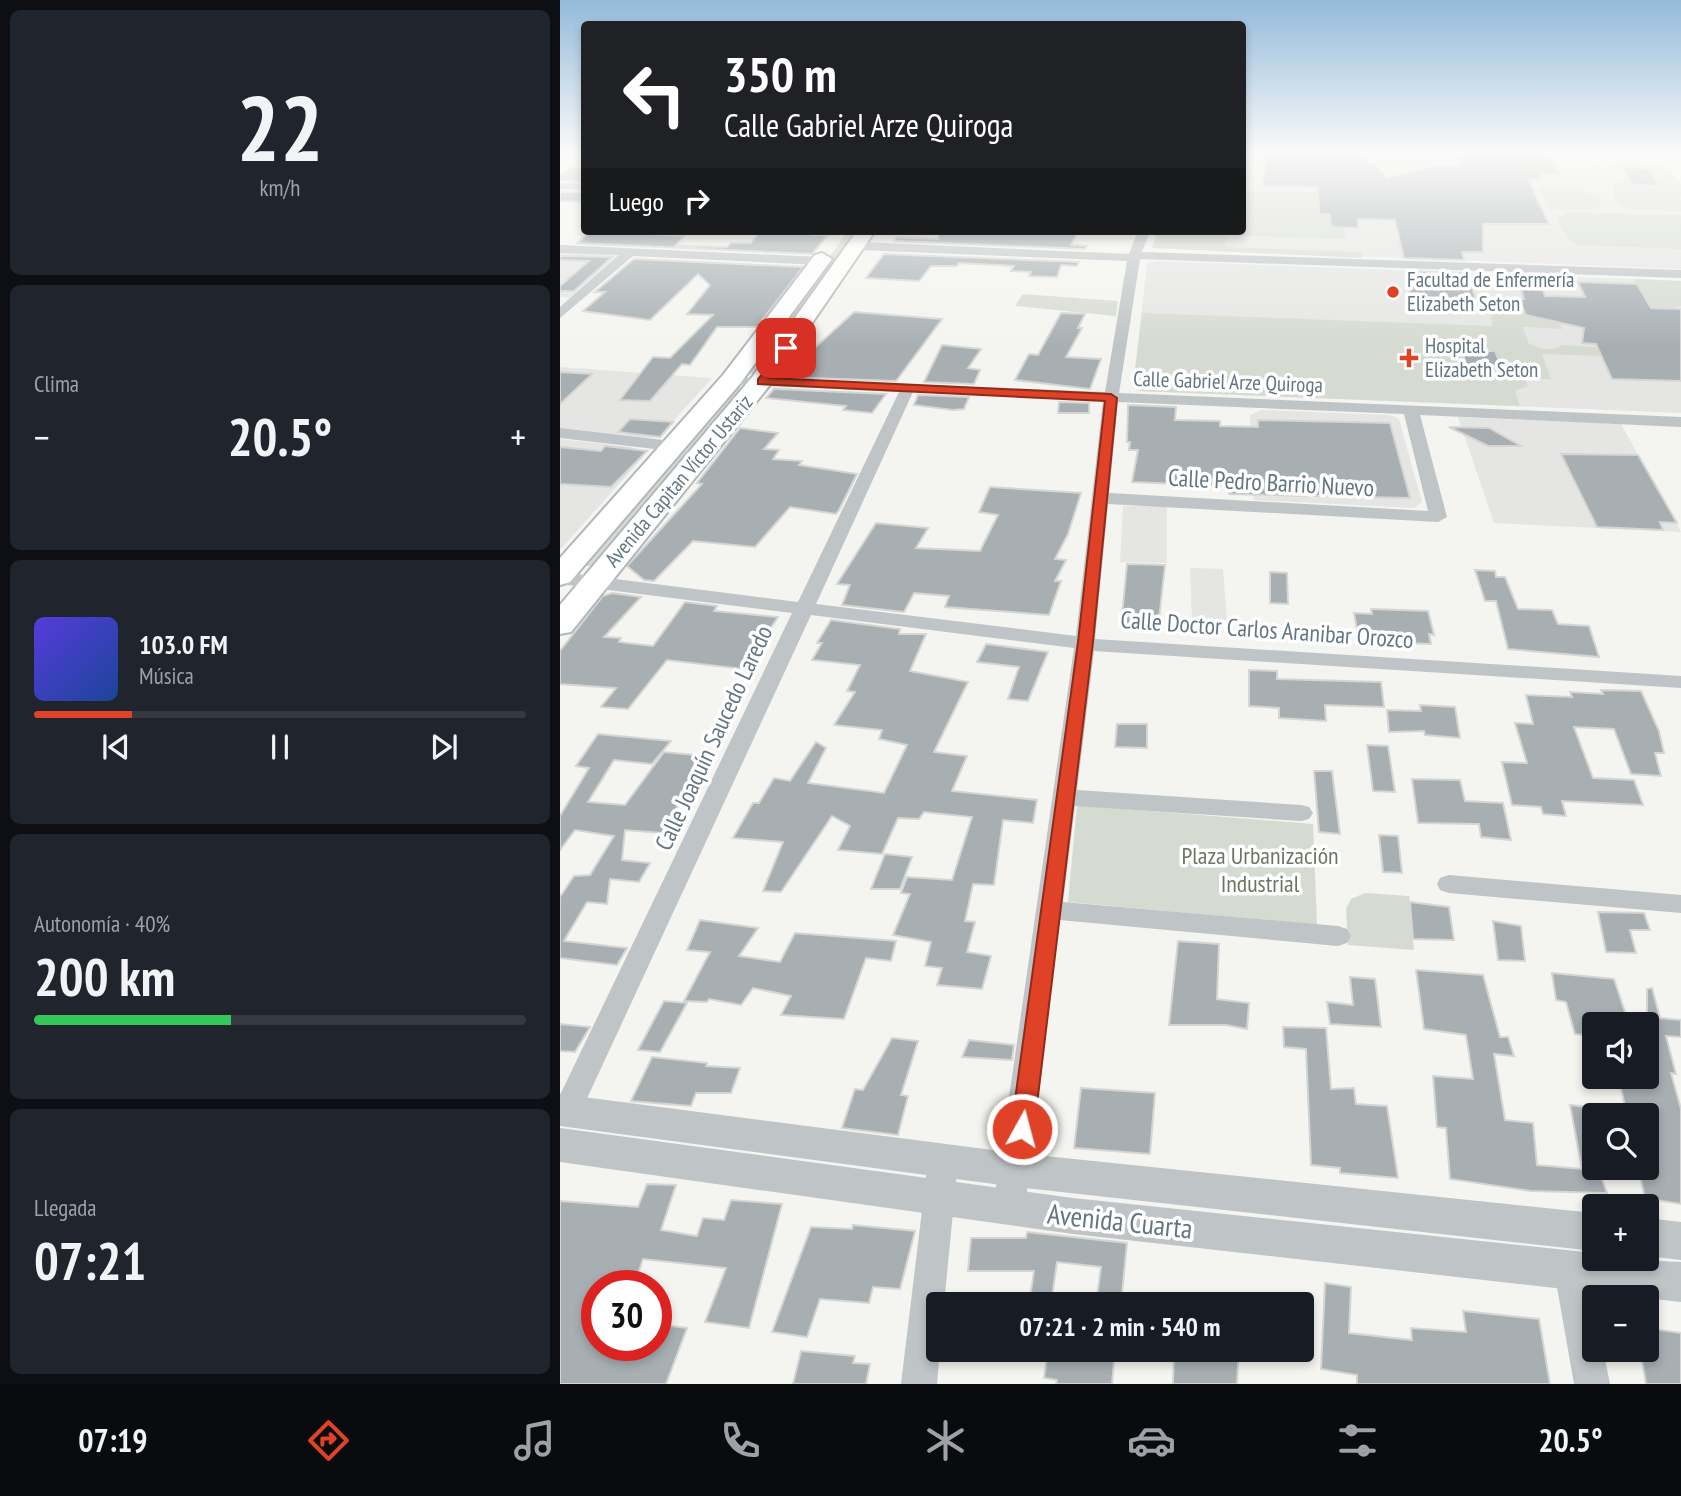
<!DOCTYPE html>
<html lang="es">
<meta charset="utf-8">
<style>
body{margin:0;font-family:"PT Sans Narrow",sans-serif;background:#20242c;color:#f1f3f6;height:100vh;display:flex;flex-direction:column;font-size:26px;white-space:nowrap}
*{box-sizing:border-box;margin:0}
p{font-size:23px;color:#9ea1a6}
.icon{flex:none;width:38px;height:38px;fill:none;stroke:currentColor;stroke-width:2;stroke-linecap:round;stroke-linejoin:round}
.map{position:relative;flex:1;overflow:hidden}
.sheet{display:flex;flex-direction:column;gap:10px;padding:10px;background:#0d0f14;width:560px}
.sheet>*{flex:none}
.banner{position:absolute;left:21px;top:21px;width:665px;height:214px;border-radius:7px;box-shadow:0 4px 10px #0003;background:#202124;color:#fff;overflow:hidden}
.tools{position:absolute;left:1022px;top:1012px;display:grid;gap:14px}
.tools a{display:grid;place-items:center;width:77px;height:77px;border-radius:7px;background:#171b24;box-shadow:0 4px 10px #0003;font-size:35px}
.speed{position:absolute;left:21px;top:1270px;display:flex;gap:14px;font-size:35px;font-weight:700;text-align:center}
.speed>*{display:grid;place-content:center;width:91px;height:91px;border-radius:50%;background:#171b24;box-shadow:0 4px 10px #0003;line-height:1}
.speed .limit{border:10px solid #d22;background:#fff;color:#111}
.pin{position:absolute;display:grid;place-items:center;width:60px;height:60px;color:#fff;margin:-30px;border-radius:14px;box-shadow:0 4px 10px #0006}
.me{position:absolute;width:77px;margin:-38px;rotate:7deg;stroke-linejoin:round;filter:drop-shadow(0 0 5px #0008)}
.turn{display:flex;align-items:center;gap:24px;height:147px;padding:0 28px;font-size:32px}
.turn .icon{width:91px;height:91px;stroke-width:2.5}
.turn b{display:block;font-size:49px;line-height:60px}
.then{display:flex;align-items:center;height:66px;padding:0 28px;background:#0003;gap:14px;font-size:26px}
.big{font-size:52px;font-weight:700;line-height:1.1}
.sheet .card{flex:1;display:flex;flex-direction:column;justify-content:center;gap:10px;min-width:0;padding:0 24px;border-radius:10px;background:#20242c}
.sheet .dial{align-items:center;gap:0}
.dial b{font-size:91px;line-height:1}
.song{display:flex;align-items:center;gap:21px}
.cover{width:84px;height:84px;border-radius:10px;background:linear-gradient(135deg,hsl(250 70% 55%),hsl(220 70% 35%))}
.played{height:7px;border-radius:4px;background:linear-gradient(90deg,#df4226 20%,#363941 20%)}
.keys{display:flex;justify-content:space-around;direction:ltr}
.heat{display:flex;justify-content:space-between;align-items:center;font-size:38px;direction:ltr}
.charge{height:10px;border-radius:5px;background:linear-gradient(90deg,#34c759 40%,#363941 0)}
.trip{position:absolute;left:366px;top:1292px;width:388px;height:70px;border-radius:7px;background:#171b24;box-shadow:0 4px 10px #0003;font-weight:700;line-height:70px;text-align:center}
.tab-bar{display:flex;height:112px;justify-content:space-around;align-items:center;background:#090b0e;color:#9ea1a6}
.tab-bar .icon{width:49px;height:49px}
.tab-bar .selected{color:#df4226}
.tab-bar b{font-size:32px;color:#f1f3f6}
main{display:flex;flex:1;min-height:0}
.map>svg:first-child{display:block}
</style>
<main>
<section class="sheet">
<div class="card dial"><b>22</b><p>km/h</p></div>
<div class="card"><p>Clima</p>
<div class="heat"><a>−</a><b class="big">20.5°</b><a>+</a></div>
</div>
<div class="card">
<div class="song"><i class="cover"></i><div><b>103.0 FM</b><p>Música</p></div></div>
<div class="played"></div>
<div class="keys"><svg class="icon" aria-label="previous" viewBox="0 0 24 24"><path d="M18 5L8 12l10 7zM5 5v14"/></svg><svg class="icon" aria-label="pause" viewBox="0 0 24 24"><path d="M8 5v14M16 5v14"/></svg><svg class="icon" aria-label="next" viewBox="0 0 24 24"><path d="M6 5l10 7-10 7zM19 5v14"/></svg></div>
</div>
<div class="card"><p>Autonomía · 40%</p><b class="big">200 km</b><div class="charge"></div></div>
<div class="card"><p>Llegada</p><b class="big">07:21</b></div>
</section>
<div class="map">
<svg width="1121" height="1384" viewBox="0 0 1121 1384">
<rect width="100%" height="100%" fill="#f4f4f0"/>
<g fill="#e5e6e4">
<polygon points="683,154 1107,166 1121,184 1121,269 592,248 598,231 682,231"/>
<polygon points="0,251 57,254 58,256 12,298 0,297"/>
<polygon points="596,261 1121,281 1121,413 580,391 573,387 587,264"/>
<polygon points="0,367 152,378 99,437 84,438 0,428"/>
<polygon points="701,410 830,415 839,419 862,502 854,508 694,500 690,415"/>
<polygon points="898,417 1061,424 1121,532 934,523"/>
<polygon points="0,439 72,447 83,457 0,550"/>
<polygon points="563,506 607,506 607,563 560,562"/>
<polygon points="630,568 663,569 667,620 632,620"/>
</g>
<g fill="#d6dbd1">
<polygon points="766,156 916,160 811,168 818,163 767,159"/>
<polygon points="1047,164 1107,166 1121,184 1121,195 1117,196 1121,201 1121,211 1073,210 1054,201 1054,186 1070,173"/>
<polygon points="979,187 1017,188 1039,198 1042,203 1034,210 990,209"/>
<polygon points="683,191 801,193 803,220 784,219 771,224 771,227 784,228 785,239 668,235 664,247 801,252 802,258 592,248 598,231 682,231"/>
<polygon points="1009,212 1121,215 1121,249 1019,245 1010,241 996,219"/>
<polygon points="288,231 299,231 196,374 187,373"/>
<polygon points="1074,279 1121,281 1121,306 1093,311"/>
<polygon points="463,294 558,301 556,316 455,306"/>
<path d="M 929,311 L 995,313 L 1002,329 L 963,327 L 969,344 C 981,349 991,352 1001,345 L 1035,347 L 1042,356 L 982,354 L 991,379 L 965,379 L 968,386 L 955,391 L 960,406 L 580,391 L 573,387 L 582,313 L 933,326 Z"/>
<polygon points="174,388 184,388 33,566 21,566"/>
<polygon points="517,805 753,824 757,925 508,902"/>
<polygon points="805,893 849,896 854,950 788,945 786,909 791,899"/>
</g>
<g fill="#a7afb3" stroke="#d5d5d3" stroke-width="2">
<polygon points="705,154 805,154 807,161 815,163 827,178 871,166 902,166 897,156 904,154 987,154 1000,175 980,174 983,180 968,179 989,224 923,224 923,252 902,252 904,260 844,258 835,220 798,219 798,228 771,227 770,215 759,214 758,187 703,186"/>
<polygon points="12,167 24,168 24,182 0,180 0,175"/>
<polygon points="1060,167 1087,168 1100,186 1074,185"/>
<polygon points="0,192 24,192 24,202 0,201"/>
<polygon points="31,231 124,236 115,246 167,247 171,243 191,243 200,231 253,231 251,235 268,235 252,254 17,243"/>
<polygon points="379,231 518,231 511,245 527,246 525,249 334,241 337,237 378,239"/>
<polygon points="324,254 519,262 517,266 501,265 497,277 469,276 471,272 451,271 454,266 399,263 397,266 371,266 359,281 306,278"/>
<polygon points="0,257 1,256 52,257 14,291 0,291 0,286 29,261 0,260"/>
<polygon points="74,259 243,267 197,327 157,327 130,365 122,364 90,401 60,400 93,357 110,358 153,315 127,314 150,285 138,274 90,320 23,311 45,292 35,292"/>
<polygon points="847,271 908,273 916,301 850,299"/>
<polygon points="1018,282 1077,284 1091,308 1121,309 1121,381 1052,379 1036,344 1022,343 1024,328 966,315 959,299 964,299 961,289 983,290 985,296 1025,297"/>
<polygon points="294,312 382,319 336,381 223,377"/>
<polygon points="501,313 525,314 518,328 522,328 506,357 541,359 530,389 455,380 469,354 478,355"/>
<polygon points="382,345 421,349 408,368 420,370 414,384 364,382"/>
<polygon points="902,351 935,351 943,371 908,370"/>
<polygon points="0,372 32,374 0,404"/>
<polygon points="214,389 326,394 312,413 283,410 286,406 206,398"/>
<polygon points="358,395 409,397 404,409 393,410 354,405"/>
<polygon points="499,402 529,403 529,413 498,413"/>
<polygon points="568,405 616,407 615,420 660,421 660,426 698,427 698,420 830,423 850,498 669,494 669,486 572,482 578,450 569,450 570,442 567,442"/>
<polygon points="70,419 113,422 100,437 58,432"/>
<polygon points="889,427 929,428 961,446 928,446"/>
<polygon points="180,428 218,433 204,449 219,450 213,459 242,461 239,465 297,474 279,510 276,514 230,507 195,547 133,541 94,581 84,580 67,566 142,484 137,483"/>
<polygon points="45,446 87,451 51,487 0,484 0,447 41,451"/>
<polygon points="1001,454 1078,455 1117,523 1100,522 1103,530 1037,527"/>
<polygon points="430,487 521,493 508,534 495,559 506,560 495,581 501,581 489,615 385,607 389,596 354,593 344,612 282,605 290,585 277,584 316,523 368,528 356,548 420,551 438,515 419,512"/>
<polygon points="567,564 605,565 598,628 561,626"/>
<polygon points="915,570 935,571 936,577 945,577 958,609 992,610 998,624 1029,626 1039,657 948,649 936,601 925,601"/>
<polygon points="710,572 727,573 728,604 710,603"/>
<polygon points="52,593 81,597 44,637 61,638 59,642 93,646 125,602 157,606 154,611 218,617 183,669 107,660 68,709 41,707 56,688 0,684 0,651 43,596"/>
<polygon points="811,609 868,611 874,635 869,634 871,644 813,642 812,635 798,635 794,613 812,614"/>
<polygon points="271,620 340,629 339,634 366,634 350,671 408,682 374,752 407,756 392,791 477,800 473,823 443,820 434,885 413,884 405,921 415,922 407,952 431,956 422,989 377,985 382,968 365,966 371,942 333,935 350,894 341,893 347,877 392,880 412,817 364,812 359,819 338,818 322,854 278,850 290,826 272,816 221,892 203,891 223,842 173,838 193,803 199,803 214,778 230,781 256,742 266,748 248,783 324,793 347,745 319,739 322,730 274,725 295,692 287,691 300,665 252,660 262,643 257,643"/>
<polygon points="426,644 488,652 468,701 448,699 459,667 417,662"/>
<polygon points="689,670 717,671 717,679 821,682 824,707 765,705 766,721 719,718 719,708 689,706"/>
<polygon points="1041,690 1081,691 1099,731 1104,753 1095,753 1101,776 1071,774 1054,729 1014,727 1033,778 1074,780 1083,805 1002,801 1006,816 983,814 981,807 952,805 942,762 967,763 955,723 973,724 966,695 1012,697 1010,692 1043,694"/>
<polygon points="860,705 895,707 900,738 865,735 864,731 829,732 827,710 861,711"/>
<polygon points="557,724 587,724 587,748 555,747"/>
<polygon points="38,734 111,741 92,764 54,760 28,802 65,805 104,752 147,756 102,833 65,830 62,860 90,863 79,882 50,879 47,904 27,902 4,941 67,948 57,965 0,958 0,897 14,876 30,875 54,836 15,830 0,850 0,816 29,768 16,766"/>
<polygon points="807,745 828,746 835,792 813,791"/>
<polygon points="754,771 772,771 780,834 759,832"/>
<polygon points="852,779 900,780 905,801 943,803 951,840 921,837 919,824 858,823"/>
<polygon points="819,835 838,836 842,873 823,872"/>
<polygon points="325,854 352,857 340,889 311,889"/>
<polygon points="850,902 889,907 894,940 853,939"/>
<polygon points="1038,912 1084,913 1090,930 1070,930 1076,953 1046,952"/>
<polygon points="140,920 198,928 179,956 220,962 235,933 336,941 331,961 306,958 284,1019 221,1015 231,996 193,988 181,1005 149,999 147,1002 124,1001 150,952 127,950"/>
<polygon points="933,921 961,926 965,961 938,960"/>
<polygon points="618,941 659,944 657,999 689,1003 687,1029 666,1025 609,1025"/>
<polygon points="856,970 923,975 940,1037 948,1037 954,1056 934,1054 945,1120 973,1123 977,1165 1022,1169 1010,1105 1029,1107 1034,1126 1034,1174 1040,1174 1047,1193 971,1191 890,1179 886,1128 877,1127 873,1076 913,1079 906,1035 864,1029"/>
<polygon points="992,973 1054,979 1069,1024 1034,1024 1034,1036 1015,1034 1006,1002 996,1000"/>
<polygon points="790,977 815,979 821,1027 770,1024 767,1002 793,1005"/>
<polygon points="1092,988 1100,1018 1121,1020 1121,1037 1106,1036 1116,1074 1111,1073 1121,1109 1121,1204 1085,1198 1078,1167 1087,1167 1087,1115 1067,1115 1059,1079 1087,1082 1087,989"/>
<polygon points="104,1001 127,1003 100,1052 78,1050"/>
<polygon points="0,1024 30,1027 15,1052 0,1051"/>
<polygon points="723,1027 766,1028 771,1089 794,1088 796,1104 827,1106 838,1178 780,1173 780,1168 751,1165 746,1049 724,1047"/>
<polygon points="332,1038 358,1041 341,1095 348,1096 338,1135 282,1128 295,1089 303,1090"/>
<polygon points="409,1040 454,1045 452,1060 402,1057"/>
<polygon points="92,1057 147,1063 146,1066 180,1068 171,1093 136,1093 131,1106 71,1101"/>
<polygon points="521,1088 595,1093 590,1154 514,1148"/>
<polygon points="87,1184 116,1185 101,1230 137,1236 143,1218 164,1220 171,1200 222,1204 189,1328 145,1322 166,1268 83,1259 74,1286 37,1286 37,1346 96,1346 96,1324 127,1328 106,1384 0,1384 0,1201 78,1207"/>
<polygon points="293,1225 355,1231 340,1289 313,1287 309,1303 260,1299 247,1337 212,1332 251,1227 292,1229"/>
<polygon points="467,1232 567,1243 561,1304 536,1304 541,1267 497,1262 491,1304 469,1304 474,1271 408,1271 411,1238 466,1238"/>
<polygon points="765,1283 791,1287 789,1333 852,1340 851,1328 906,1332 903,1311 979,1319 990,1384 797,1384 797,1375 761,1369"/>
<polygon points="1087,1328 1121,1333 1121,1384 1086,1384 1080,1349 1087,1349"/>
<polygon points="488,1349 555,1349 552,1384 496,1384 497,1380 484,1378"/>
<polygon points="614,1349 679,1349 677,1384 613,1384"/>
<polygon points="241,1351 295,1356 293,1363 310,1364 306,1384 233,1384"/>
</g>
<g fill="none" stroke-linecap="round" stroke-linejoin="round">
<g stroke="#b2b7ba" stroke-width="4">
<g id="primary">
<polygon points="297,231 315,231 209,386 11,632 0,634 0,605 193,376"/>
<polygon points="262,253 272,259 179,385 10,582 0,585 0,558 163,375 255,255"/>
</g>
</g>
<g fill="#bfc4c6" fill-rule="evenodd">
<polygon points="0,183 24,184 24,190 0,189"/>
<path d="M 578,231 L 590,231 L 582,252 L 1121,270 L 1121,278 L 580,259 L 559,393 L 1121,417 L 1121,427 L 860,415 L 887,517 L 878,522 L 548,504 L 535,639 L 1121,676 L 1121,688 L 534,651 L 517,790 L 741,805 L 749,807 L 753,813 L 749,819 L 741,821 L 515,806 L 503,902 L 778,926 L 787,929 L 791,936 L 787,943 L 778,946 L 500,920 L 465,1208 L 460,1218 L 449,1223 L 438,1218 L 433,1208 L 514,648 L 251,615 L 17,1120 L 7,1124 L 0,1121 L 0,1095 L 232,613 L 0,584 L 0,572 L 238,602 L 339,392 L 171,384 L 164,380 L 166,377 L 545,392 L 567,261 L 298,250 L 292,246 L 298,242 L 569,254 ZM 353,392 L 543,401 L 516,636 L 256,604 ZM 558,402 L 844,414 L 868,511 L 549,493 Z"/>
<polygon points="0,245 261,257 267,261 261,265 73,256 0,318 0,307 59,255 0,253"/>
<polygon points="0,428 112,441 120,446 112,451 0,438"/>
<polygon points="889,875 1121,895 1121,913 889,893 880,890 877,884 880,878"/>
<polygon points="383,1147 394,1151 398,1161 384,1304 378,1304 380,1349 377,1384 341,1384 368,1161 372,1151"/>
<path d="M 1010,1254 L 1022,1259 C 1034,1288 1034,1318 1034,1349 L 1043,1349 L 1050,1384 L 1014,1384 L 994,1270 L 998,1259 Z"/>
</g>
<g fill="#bfc4c6" fill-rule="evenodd">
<polygon points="0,1094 456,1153 1034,1213 1034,1251 456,1187 0,1126"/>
<polygon points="0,1128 513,1198 1034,1253 1034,1258 1121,1262 1121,1302 513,1234 0,1162"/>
<polygon points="1087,1218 1121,1222 1121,1260 1087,1256"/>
</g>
<use href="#primary" fill="#fff" fill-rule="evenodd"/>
</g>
<linearGradient id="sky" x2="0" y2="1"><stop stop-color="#94badb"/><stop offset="0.44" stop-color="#fafaf8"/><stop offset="1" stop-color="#fafaf8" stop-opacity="0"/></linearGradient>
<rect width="1121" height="347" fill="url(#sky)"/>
<polygon fill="#df4226" stroke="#912b19" stroke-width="2" points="226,345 231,348 209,378 551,394 557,398 533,642 474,1129 470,1136 462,1139 454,1136 451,1129 518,642 545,401 198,384 198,379"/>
<g fill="#df4226" stroke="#fff" stroke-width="2.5">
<circle cx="833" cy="292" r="7"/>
<path d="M845.5 347.5h7v7h7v7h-7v7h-7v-7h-7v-7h7z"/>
</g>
<g text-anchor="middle" stroke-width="7" stroke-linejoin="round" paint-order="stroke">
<g font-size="21" fill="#647681" stroke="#fff" text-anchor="start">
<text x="847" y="287">Facultad de Enfermería<tspan x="847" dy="24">Elizabeth Seton</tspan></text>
<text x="865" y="353">Hospital<tspan x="865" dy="24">Elizabeth Seton</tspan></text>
</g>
<g font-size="21" fill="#647681" stroke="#fff">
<text transform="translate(668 382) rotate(2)" y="7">Calle Gabriel Arze Quiroga</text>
<text transform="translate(119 481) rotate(-50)" y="7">Avenida Capitan Víctor Ustariz</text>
</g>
<g font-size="24" fill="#647681" stroke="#fff">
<text transform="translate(711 483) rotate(3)" y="8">Calle Pedro Barrio Nuevo</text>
<text transform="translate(707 630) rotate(4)" y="8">Calle Doctor Carlos Aranibar Orozco</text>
<text transform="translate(154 738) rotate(-65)" y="8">Calle Joaquín Saucedo Laredo</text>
</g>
<g font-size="24" fill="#697862" stroke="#fff">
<text x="700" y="864">Plaza Urbanización<tspan x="700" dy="28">Industrial</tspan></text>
</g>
<g font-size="28" fill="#647681" stroke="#fff">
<text transform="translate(560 1221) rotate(6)" y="10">Avenida Cuarta</text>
</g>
</g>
</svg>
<div class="tools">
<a><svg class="icon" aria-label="sound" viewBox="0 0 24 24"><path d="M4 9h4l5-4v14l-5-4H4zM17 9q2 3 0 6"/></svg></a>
<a><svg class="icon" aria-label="search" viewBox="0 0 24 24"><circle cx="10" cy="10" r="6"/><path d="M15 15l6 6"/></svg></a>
<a>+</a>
<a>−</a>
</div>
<div class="speed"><div class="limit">30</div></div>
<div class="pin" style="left:226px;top:348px;background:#d93025"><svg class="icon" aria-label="arrive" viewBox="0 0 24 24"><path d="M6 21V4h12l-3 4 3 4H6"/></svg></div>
<svg class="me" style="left:462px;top:1129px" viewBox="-20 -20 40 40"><circle r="17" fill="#df4226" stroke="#fff" stroke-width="3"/><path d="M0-11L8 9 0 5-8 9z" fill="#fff"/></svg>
<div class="trip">07:21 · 2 min · 540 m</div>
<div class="banner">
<div class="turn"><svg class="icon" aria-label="left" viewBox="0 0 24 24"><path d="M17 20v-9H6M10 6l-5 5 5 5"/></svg><div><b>350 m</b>Calle Gabriel Arze Quiroga</div></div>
<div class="then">Luego<svg class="icon" aria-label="right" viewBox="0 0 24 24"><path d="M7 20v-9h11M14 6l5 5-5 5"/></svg></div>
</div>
</div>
</main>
<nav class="tab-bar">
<b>07:19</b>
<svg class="icon selected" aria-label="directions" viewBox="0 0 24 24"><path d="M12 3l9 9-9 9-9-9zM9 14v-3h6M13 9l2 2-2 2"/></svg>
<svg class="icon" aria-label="music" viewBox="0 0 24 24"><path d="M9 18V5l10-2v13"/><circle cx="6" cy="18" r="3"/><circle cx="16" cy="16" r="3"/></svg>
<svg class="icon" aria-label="phone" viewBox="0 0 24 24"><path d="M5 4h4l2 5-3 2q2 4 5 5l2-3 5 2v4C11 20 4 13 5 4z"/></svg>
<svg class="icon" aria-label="climate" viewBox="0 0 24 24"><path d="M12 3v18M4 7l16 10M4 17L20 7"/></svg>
<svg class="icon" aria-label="car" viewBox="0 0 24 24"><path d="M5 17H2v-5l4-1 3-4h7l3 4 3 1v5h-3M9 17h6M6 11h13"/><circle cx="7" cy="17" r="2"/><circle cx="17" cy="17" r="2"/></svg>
<svg class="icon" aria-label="filters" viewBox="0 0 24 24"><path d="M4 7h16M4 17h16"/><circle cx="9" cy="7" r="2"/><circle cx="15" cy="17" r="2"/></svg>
<b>20.5°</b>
</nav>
